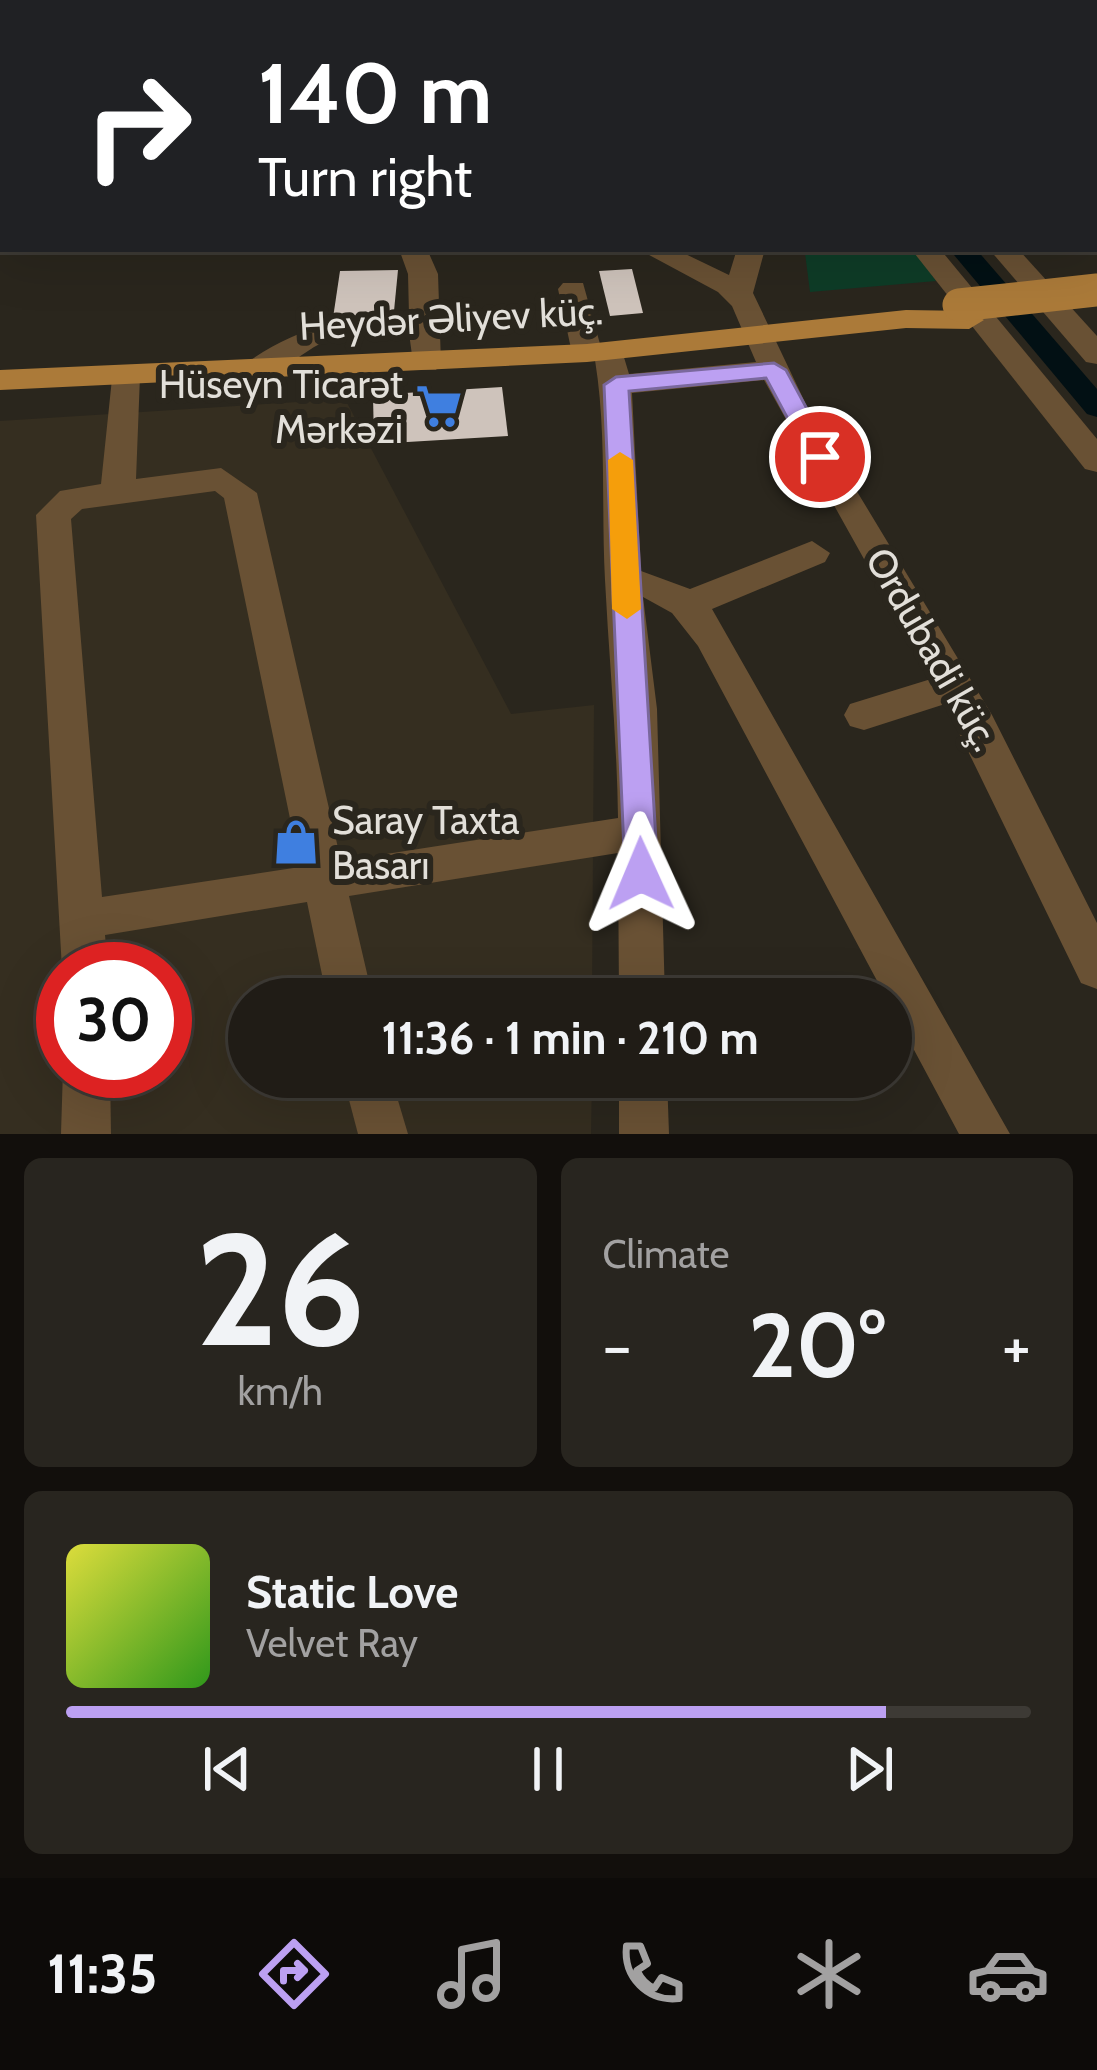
<!DOCTYPE html>
<meta charset="utf-8">
<style>
body{margin:0;font-family:Cabin,sans-serif;background:#28251f;color:#f1f3f6;height:100vh;display:flex;flex-direction:column;font-size:45px;white-space:nowrap}
*{box-sizing:border-box;margin:0}
p{font-size:39px;color:#a2a1a1}
.icon{flex:none;width:66px;height:66px;fill:none;stroke:currentColor;stroke-width:2;stroke-linecap:round;stroke-linejoin:round}
.map{position:relative;height:1134px;overflow:hidden}
.side{display:flex;flex-direction:column;gap:24px;padding:24px;background:#120f0c;flex:1}
.side>*{flex:none}
.banner{position:absolute;left:0px;top:0px;width:1098px;height:252px;box-shadow:0 12px 48px #0002,0 0 0 3px #3d3a35;background:#202124;color:#fff;overflow:hidden}
.speed{position:absolute;left:36px;top:942px;display:flex;gap:24px;font-size:60px;font-weight:700;text-align:center}
.speed>*{display:grid;place-content:center;width:156px;height:156px;border-radius:50%;background:#201c16;box-shadow:0 12px 48px #0002,0 0 0 3px #3d3a35;line-height:1}
.speed .limit{border:18px solid #d22;background:#fff;color:#111}
.pin{position:absolute;display:grid;place-items:center;width:102px;height:102px;color:#fff;margin:-51px;border:6px solid #fff;border-radius:50%;box-shadow:0 3px 12px #0007}
.me{position:absolute;width:132px;margin:-66px;rotate:359deg;stroke-linejoin:round;filter:drop-shadow(0 0 9px #0008)}
.turn{display:flex;align-items:center;gap:42px;height:252px;padding:0 60px;font-size:54px}
.turn .icon{width:156px;height:156px;stroke-width:2.5}
.turn b{display:block;font-size:84px;line-height:102px}
.big{font-size:90px;font-weight:800;line-height:1.1}
.side .tile{flex:1;display:flex;flex-direction:column;justify-content:center;gap:18px;min-width:0;padding:0 42px;border-radius:18px;background:#28251f}
.side .dial{align-items:center;gap:0}
.dial b{font-size:156px;line-height:1}
.song{display:flex;align-items:center;gap:36px}
.cover{width:144px;height:144px;border-radius:18px;background:linear-gradient(135deg,hsl(60 70% 55%),hsl(110 70% 35%))}
.played{height:12px;border-radius:6px;background:linear-gradient(90deg,#bca0f2 85%,#3d3a35 85%)}
.keys{display:flex;justify-content:space-around;direction:ltr}
.heat{display:flex;justify-content:space-between;align-items:center;font-size:66px;direction:ltr}
.side .tiles{flex:1;display:grid;gap:24px;grid-template-columns:1fr 1fr}
.tile:last-child{grid-column:span 2}
.trip{position:absolute;left:228px;top:978px;width:684px;height:120px;border-radius:60px;background:#201c16;box-shadow:0 12px 48px #0002,0 0 0 3px #3d3a35;font-weight:800;line-height:120px;text-align:center}
.tab-bar{display:flex;height:192px;justify-content:space-around;align-items:center;background:#0d0b09;color:#a2a1a1}
.tab-bar .icon{width:84px;height:84px}
.tab-bar .selected{color:#bca0f2}
.tab-bar b{font-size:54px;color:#f1f3f6}
.map>svg:first-child{display:block}
</style>
<div class="map">
<svg width="1097" height="1134" viewBox="0 0 1097 1134">
<rect width="100%" height="100%" fill="#2a261d"/>
<path fill="#352e20" fill-rule="evenodd" d="M 345,399 L 511,714 L 594,705 L 592,999 L 249,999 L 249,1077 L 592,1077 L 591,1134 L 0,1134 L 0,421 ZM 63,969 L 165,969 L 165,1071 L 63,1071 Z"/>
<polygon fill="#0e3c27" points="777,249 914,249 936,281 810,292 805,253"/>
<g fill="none" stroke-linecap="round" stroke-linejoin="round">
<g fill="#021014" fill-rule="evenodd">
<rect x="834" y="0" width="20" height="3"/>
<polygon points="949,249 976,249 1097,389 1097,417 1087,414"/>
</g>
</g>
<g fill="#cec3bb">
<polygon points="632,269 643,313 610,316 599,271"/>
<polygon points="398,270 394,311 333,318 340,271"/>
<polygon points="502,387 508,436 374,444 373,395"/>
</g>
<g fill="none" stroke-linecap="round" stroke-linejoin="round">
<g fill="#695134" fill-rule="evenodd">
<rect x="804" y="0" width="22" height="3"/>
<rect x="862" y="0" width="22" height="3"/>
<path d="M 399,249 L 427,249 L 438,274 L 441,363 L 436,370 L 414,370 L 409,333 C 380,334 349,332 322,343 C 297,354 272,385 245,378 L 240,371 L 245,364 C 297,327 345,316 409,315 L 408,274 Z"/>
<path d="M 638,249 L 675,249 L 729,275 L 737,249 L 765,249 L 753,293 L 812,417 L 992,715 L 1097,923 L 1097,989 L 1081,983 L 945,704 L 864,730 L 850,726 L 844,715 L 850,704 L 931,679 L 764,380 L 632,393 L 641,571 L 690,589 L 812,541 L 830,553 L 825,562 L 712,609 L 1010,1134 L 959,1134 L 698,646 L 672,613 L 643,597 L 657,709 L 665,999 L 619,999 L 618,853 L 349,896 L 373,999 L 327,999 L 307,902 L 105,935 L 108,969 L 62,969 L 36,515 L 60,491 L 101,484 L 113,369 L 135,369 L 140,376 L 136,479 L 221,468 L 257,493 L 341,861 L 618,818 C 617,738 609,660 605,580 C 601,506 607,434 595,360 L 576,360 L 572,353 L 558,289 L 563,283 L 583,283 L 600,344 L 620,344 L 629,374 L 756,362 L 732,306 L 718,292 ZM 215,491 L 224,498 L 300,867 L 102,897 L 71,519 L 82,509 Z"/>
<polygon points="911,249 940,249 1097,439 1097,472 1085,469"/>
<polygon points="989,249 1018,249 1097,336 1097,364 1086,362"/>
<polygon points="63,1069 110,1071 111,1134 61,1134"/>
<polygon points="343,1077 391,1077 408,1134 358,1134"/>
<polygon points="619,1077 667,1077 669,1134 619,1134"/>
</g>
<polygon fill="#ab7a39" fill-rule="evenodd" points="906,310 969,311 984,320 969,329 906,328 587,362 0,390 0,370 587,344"/>
<polyline stroke="#ab7a39" stroke-width="33" points="959,305 1097,290"/>
</g>
<polygon fill="#bca0f2" stroke="#7a689d" stroke-width="3" points="774,363 786,370 833,457 829,462 811,462 766,378 629,391 658,874 653,883 629,883 625,874 604,385 616,377"/>
<polygon fill="#f59e0b" points="620,452 633,460 641,609 627,619 612,609 608,460"/>
<defs>
<g id="supermarket-bare" transform="scale(3.6)"><path d="M-6-5.5h2.5l.6 2H6L4.5 2H-2.5L-4.4-4H-6ZM-1.5 3.2a1.3 1.3 0 1 0 .1 0ZM3 3.2a1.3 1.3 0 1 0 .1 0Z" fill="#3f7fe0" stroke="#2a261d" stroke-width="2.5" paint-order="stroke"/></g>
<g id="shop-bare" transform="scale(3.6)"><path d="M-5-2.5h2.3a2.7 3.5 0 0 1 5.4 0H5L5.5 6h-11ZM-1.5-2.5h3a1.5 2.3 0 0 0-3 0Z" fill="#3f7fe0" stroke="#2a261d" stroke-width="2.5" paint-order="stroke"/></g>
</defs>
<g fill-rule="evenodd">
<use href="#supermarket-bare" x="439" y="406"/>
<use href="#shop-bare" x="296" y="842"/>
</g>
<g text-anchor="middle" stroke-width="12" stroke-linejoin="round" paint-order="stroke">
<g font-size="39" fill="#e2dfd9" stroke="#2a261d">
<text transform="translate(451 318) rotate(-3)" y="14">Heydər Əliyev küç.</text>
<text transform="translate(933 649) rotate(60)" y="14">Ordubadi küç.</text>
</g>
<g font-size="39" fill="#e2dfd9" stroke="#2a261d" text-anchor="end">
<text x="403" y="398">Hüseyn Ticarət<tspan x="403" dy="45">Mərkəzi</tspan></text>
<text x="332" y="834" text-anchor="start">Saray Taxta<tspan x="332" dy="45">Basarı</tspan></text>
</g>
</g>
</svg>
<div class="speed"><div class="limit">30</div></div>
<div class="pin" style="left:820px;top:457px;background:#d93025"><svg class="icon" aria-label="arrive" viewBox="0 0 24 24"><path d="M6 21V4h12l-3 4 3 4H6"/></svg></div>
<svg class="me" style="left:641px;top:874px" viewBox="-20 -20 40 40"><path d="M0-17L14 15 0 8-14 15z" fill="#bca0f2" stroke="#fff" stroke-width="4"/></svg>
<div class="trip">11:36 · 1 min · 210 m</div>
<div class="banner">
<div class="turn"><svg class="icon" aria-label="right" viewBox="0 0 24 24"><path d="M7 20v-9h11M14 6l5 5-5 5"/></svg><div><b>140 m</b>Turn right</div></div>
</div>
</div>
<section class="side">
<div class="tiles">
<div class="tile dial"><b>26</b><p>km/h</p></div>
<div class="tile"><p>Climate</p>
<div class="heat"><a>−</a><b class="big">20°</b><a>+</a></div>
</div>
<div class="tile">
<div class="song"><i class="cover"></i><div><b>Static Love</b><p>Velvet Ray</p></div></div>
<div class="played"></div>
<div class="keys"><svg class="icon" aria-label="previous" viewBox="0 0 24 24"><path d="M18 5L8 12l10 7zM5 5v14"/></svg><svg class="icon" aria-label="pause" viewBox="0 0 24 24"><path d="M8 5v14M16 5v14"/></svg><svg class="icon" aria-label="next" viewBox="0 0 24 24"><path d="M6 5l10 7-10 7zM19 5v14"/></svg></div>
</div>
</div>
</section>
<nav class="tab-bar">
<b>11:35</b>
<svg class="icon selected" aria-label="directions" viewBox="0 0 24 24"><path d="M12 3l9 9-9 9-9-9zM9 14v-3h6M13 9l2 2-2 2"/></svg>
<svg class="icon" aria-label="music" viewBox="0 0 24 24"><path d="M9 18V5l10-2v13"/><circle cx="6" cy="18" r="3"/><circle cx="16" cy="16" r="3"/></svg>
<svg class="icon" aria-label="phone" viewBox="0 0 24 24"><path d="M5 4h4l2 5-3 2q2 4 5 5l2-3 5 2v4C11 20 4 13 5 4z"/></svg>
<svg class="icon" aria-label="climate" viewBox="0 0 24 24"><path d="M12 3v18M4 7l16 10M4 17L20 7"/></svg>
<svg class="icon" aria-label="car" viewBox="0 0 24 24"><path d="M5 17H2v-5l4-1 3-4h7l3 4 3 1v5h-3M9 17h6M6 11h13"/><circle cx="7" cy="17" r="2"/><circle cx="17" cy="17" r="2"/></svg>
</nav>
